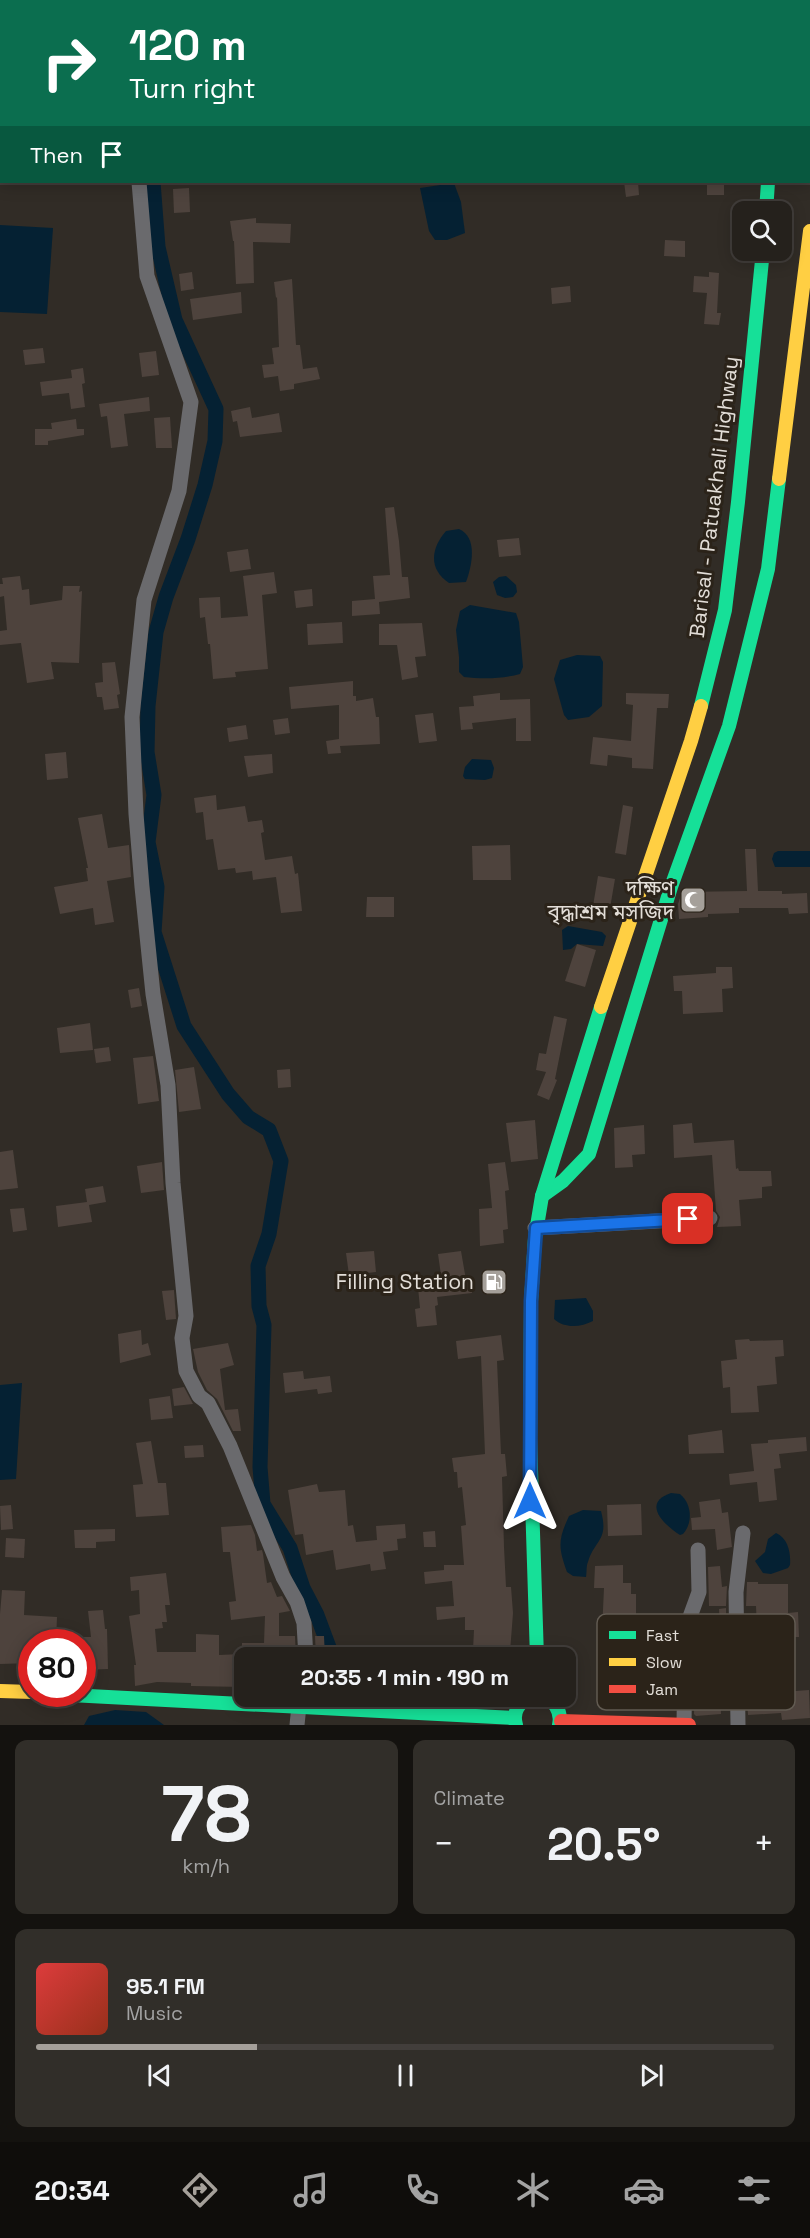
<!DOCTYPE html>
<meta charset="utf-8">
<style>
body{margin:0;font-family:"Space Grotesk","Noto Sans Bengali",sans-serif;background:#312e29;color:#f1f3f6;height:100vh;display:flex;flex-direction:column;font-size:22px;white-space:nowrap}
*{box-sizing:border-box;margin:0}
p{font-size:20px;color:#a3a3a3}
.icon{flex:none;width:33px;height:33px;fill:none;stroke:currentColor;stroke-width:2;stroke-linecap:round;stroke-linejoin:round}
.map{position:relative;height:1725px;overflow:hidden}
.drawer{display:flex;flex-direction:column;gap:15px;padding:15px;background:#14120f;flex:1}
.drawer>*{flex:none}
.top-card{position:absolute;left:0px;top:0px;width:810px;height:183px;box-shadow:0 3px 15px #0003,0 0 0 2px #423e3b;background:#0b6e4f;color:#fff;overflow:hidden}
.fabs{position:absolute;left:732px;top:201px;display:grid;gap:12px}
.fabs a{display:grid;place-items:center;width:60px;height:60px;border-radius:12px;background:#25211c;box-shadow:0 3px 15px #0003,0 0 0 2px #423e3b;font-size:30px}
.speed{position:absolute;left:18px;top:1629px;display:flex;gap:12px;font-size:30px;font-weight:700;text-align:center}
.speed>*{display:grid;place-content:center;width:78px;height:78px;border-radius:50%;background:#25211c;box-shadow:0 3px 15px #0003,0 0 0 2px #423e3b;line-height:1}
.speed .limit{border:9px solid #d22;background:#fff;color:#111}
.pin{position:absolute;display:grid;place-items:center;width:51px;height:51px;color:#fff;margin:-26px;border-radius:12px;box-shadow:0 3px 9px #0006}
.me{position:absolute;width:66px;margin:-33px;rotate:0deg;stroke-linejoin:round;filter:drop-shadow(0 0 4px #0008)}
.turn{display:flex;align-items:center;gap:21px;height:126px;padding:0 30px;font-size:27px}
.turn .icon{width:78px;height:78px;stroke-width:2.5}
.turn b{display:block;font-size:42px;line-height:51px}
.then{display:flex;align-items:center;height:57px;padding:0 30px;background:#0003;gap:12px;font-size:22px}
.big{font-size:45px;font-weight:700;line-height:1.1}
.drawer .widget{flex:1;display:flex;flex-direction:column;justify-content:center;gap:9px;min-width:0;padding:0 21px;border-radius:12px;background:#312e29}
.drawer .dial{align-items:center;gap:0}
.dial b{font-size:78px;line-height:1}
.song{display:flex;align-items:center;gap:18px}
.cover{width:72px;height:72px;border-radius:9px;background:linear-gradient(135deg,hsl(0 70% 55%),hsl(10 70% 35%))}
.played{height:6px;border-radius:3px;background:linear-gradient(90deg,#a5a09a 30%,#423e3b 30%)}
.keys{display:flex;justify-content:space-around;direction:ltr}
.heat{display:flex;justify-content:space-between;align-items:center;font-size:33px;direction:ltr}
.drawer .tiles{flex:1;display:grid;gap:15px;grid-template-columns:1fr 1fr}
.widget:last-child{grid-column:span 2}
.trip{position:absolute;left:234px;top:1647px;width:342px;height:60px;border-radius:12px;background:#25211c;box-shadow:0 3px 15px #0003,0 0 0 2px #423e3b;font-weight:700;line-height:60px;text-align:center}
.tab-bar{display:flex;height:96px;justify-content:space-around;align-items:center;background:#0f0d0b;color:#a3a3a3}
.tab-bar .icon{width:42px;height:42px}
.tab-bar .selected{color:#a5a09a}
.tab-bar b{font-size:27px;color:#f1f3f6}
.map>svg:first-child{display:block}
</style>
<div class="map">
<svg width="810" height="1725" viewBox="0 0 810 1725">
<rect width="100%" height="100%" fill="#312c26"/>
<g fill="#052133">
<polygon points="454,183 461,202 465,233 447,240 435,240 429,231 420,188"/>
<polygon points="0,225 53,228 47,314 0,312"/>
<path d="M 459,529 C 478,537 472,566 466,582 L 449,583 C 428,569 431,548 446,531 Z"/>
<polygon points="506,576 516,585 517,592 513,597 505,598 497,595 493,582 499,577"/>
<path d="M 470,605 L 516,613 L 519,622 L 523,667 L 520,674 C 502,679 482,679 464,677 L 459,672 L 459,657 L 456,630 L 460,611 Z"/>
<polygon points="577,655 600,656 603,662 602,706 589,717 568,720 564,715 554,679 560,660"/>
<polygon points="472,759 491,760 494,768 492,778 485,780 465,779 463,776 465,767"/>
<polygon points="778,851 810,851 810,867 775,867 772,859 774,853"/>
<polygon points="568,926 602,932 606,936 603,946 577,944 571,949 563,950 562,930"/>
<path d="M 586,1298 L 593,1311 L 593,1321 C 581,1327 565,1329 554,1319 L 555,1300 Z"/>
<polygon points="22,1383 16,1479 0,1480 0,1385"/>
<path d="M 671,1493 L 680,1494 C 692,1504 693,1523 683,1534 L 680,1535 C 664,1525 641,1503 671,1493 Z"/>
<path d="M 583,1510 L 601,1511 C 609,1541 595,1539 588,1562 C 586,1566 587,1572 586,1577 L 573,1576 L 567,1572 C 558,1547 558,1540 569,1516 Z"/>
<path d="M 776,1533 C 788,1538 791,1553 790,1565 L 788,1568 L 771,1574 L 763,1573 L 755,1561 L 765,1552 L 768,1539 Z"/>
<polygon points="115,1710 146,1712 164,1725 84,1725 89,1716"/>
</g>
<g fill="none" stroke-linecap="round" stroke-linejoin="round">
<g stroke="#052133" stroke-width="15">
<polyline points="150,0 150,2"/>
<polyline points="153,182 158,247 175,320 216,409 215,441 205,485 188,539 166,597 156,632 148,706 147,752 154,795 148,842 157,887 154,932 184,1026 228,1094 248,1117 269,1130 281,1161 269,1234 258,1266 259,1306 264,1325 260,1467 263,1504 290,1548 303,1588 317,1615 333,1658"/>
</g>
</g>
<g fill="#4e433d">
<polygon points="624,182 638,182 639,195 626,197"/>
<rect x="707" y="182" width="17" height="13"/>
<polygon points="189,188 190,212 174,213 173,189"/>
<polygon points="256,218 256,223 291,224 290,243 253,242 254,283 236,284 234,241 233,241 230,221"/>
<polygon points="665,240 685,241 685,257 664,256"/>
<polygon points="192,272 194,289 181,291 179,274"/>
<polygon points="709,272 719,273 717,313 721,313 719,325 704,324 707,293 693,292 694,276 709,277"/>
<polygon points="292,279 296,345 300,345 303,369 317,367 320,379 294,384 294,389 280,391 278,376 264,378 262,365 274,364 272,348 279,347 277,297 276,298 274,282"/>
<polygon points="570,286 571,302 552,304 551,288"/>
<polygon points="241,292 242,313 193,320 190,299"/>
<polygon points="43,348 45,363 25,365 23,350"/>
<polygon points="156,351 159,375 142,377 139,353"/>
<polygon points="83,368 85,383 82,384 85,407 71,409 69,393 42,396 40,382 72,378 71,370"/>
<polygon points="149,397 150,411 124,414 128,446 111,448 107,416 101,417 99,404"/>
<polygon points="250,407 252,418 279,413 282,432 240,437 237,421 233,422 231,411"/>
<polygon points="170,417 172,448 156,448 154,418"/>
<polygon points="76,419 77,429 84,429 84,435 48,441 48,445 35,445 35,429 52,429 51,423"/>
<polygon points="394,507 399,541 402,577 408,577 410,598 379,602 380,614 352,616 352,601 375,599 373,576 390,575 385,508"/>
<polygon points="519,538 521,555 499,557 497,540"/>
<polygon points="248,549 251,569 230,572 227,552"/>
<polygon points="274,572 277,593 262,595 268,669 235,672 236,677 213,679 210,644 208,644 205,617 200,618 199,598 220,597 221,618 248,616 243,576"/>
<polygon points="20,576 22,590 29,589 30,605 62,600 63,586 80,586 79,592 82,591 79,663 51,662 54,679 27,683 21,643 0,645 0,631 7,630 4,596 0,597 0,584 3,584 2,578"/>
<polygon points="312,589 313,606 296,608 294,591"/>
<polygon points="342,622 343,643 308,645 307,624"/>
<polygon points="422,623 426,656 415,657 418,677 402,680 397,645 379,645 379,624"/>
<polygon points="115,662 120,694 117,695 119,708 104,710 102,697 97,697 95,683 103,682 102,663"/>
<polygon points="353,681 353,696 356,696 356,701 373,698 376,717 379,717 380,744 340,746 341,753 328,754 326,741 339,739 339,743 339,705 291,709 289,687"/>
<polygon points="500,693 500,700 530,699 531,741 516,741 516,718 472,723 473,729 461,730 459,707 474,706 473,696"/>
<polygon points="626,693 669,694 668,708 657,708 653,769 632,768 632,758 608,755 607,766 590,764 593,737 631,741 633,705 626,704"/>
<polygon points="433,713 437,741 419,743 415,715"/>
<polygon points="288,718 290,733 275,735 273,720"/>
<polygon points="246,725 248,739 229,742 227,728"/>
<polygon points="66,752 68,778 47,780 45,754"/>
<polygon points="272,754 273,773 248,777 244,756"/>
<polygon points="216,795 217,810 245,806 248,822 262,820 264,832 261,833 265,860 292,856 295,874 298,873 302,911 281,913 276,877 253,880 252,871 236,873 235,868 218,870 213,839 206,840 203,812 196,813 194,798"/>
<polygon points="623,805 633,807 626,855 615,853"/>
<polygon points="102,814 108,848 129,845 131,877 107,881 114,922 95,925 93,908 60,914 54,887 88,881 86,868 88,868 78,818"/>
<polygon points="510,845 511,880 473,880 472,846"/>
<polygon points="745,849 756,849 758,891 782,891 782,894 807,893 808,913 789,914 788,908 739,908 739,913 708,914 708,917 679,919 678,904 682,892 747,891"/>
<polygon points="598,876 615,879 610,908 593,906"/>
<polygon points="367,897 394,897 394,917 366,917"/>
<polygon points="577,944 596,950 585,987 565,981"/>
<polygon points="716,967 732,967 733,988 722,989 723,1012 683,1014 682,991 674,991 673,976 716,973"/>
<polygon points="139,988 142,1006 131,1008 128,990"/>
<polygon points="554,1016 567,1019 555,1079 557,1080 549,1100 537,1095 546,1072 536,1070 539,1053 546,1054"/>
<polygon points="90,1023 93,1050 60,1053 57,1028"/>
<polygon points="109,1047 111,1061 96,1063 94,1049"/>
<polygon points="153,1056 159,1101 138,1104 133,1058"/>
<polygon points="194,1067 201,1109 179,1112 175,1070"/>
<polygon points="290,1069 291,1087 278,1088 277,1070"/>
<polygon points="535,1120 538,1159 511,1162 506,1123"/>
<polygon points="692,1123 694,1143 734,1140 736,1169 738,1168 739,1171 771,1171 772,1186 762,1187 762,1198 739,1200 741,1226 717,1227 720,1217 716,1211 712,1155 674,1158 673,1125"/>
<polygon points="644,1125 645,1154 632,1155 633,1167 615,1168 614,1128"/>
<polygon points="13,1150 18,1188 0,1190 0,1152"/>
<polygon points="162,1162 164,1190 141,1193 137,1166"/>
<polygon points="505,1162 509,1190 505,1191 508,1229 503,1230 504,1243 480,1246 479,1209 492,1208 488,1164"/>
<polygon points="103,1186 106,1202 89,1205 92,1222 58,1227 56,1206 87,1202 85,1189"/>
<polygon points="24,1208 27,1230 13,1232 10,1209"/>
<polygon points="374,1251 376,1272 349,1275 346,1253"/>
<polygon points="461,1251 466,1280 471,1279 472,1293 437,1297 438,1305 435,1306 437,1325 417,1327 415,1309 420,1308 417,1277 441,1275 438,1254"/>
<polygon points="174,1290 176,1319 166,1320 162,1291"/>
<polygon points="141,1330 142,1345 148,1343 151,1355 120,1363 118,1334"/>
<polygon points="501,1335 504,1360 497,1361 501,1454 505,1454 507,1476 502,1477 504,1547 506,1587 511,1587 513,1613 510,1652 496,1651 496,1658 477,1658 478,1650 473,1650 474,1630 465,1630 465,1617 437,1620 436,1607 454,1606 452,1581 425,1584 424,1572 444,1570 444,1565 464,1565 461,1526 466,1525 462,1487 458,1488 457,1472 454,1472 452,1458 485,1454 481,1356 458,1359 456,1341"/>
<polygon points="749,1339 750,1341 783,1340 784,1356 775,1357 777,1384 757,1386 759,1412 731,1413 730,1387 723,1388 721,1361 737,1359 735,1340"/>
<polygon points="228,1343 234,1365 220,1369 225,1410 238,1409 241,1431 233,1431 217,1399 207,1390 198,1372 193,1349"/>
<polygon points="303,1371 304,1379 330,1376 332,1392 318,1394 317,1389 285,1393 283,1373"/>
<polygon points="184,1387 193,1404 174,1406 172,1389"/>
<polygon points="170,1396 173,1418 151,1420 149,1399"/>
<polygon points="722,1430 724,1453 689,1454 688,1435"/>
<polygon points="806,1437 807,1451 779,1454 781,1468 774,1469 777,1500 759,1502 757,1482 730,1485 729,1474 754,1471 751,1444 768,1443 768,1440"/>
<polygon points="151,1441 158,1483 166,1483 169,1515 136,1517 133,1485 143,1484 136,1443"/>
<polygon points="203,1445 204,1457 185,1458 184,1446"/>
<polygon points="317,1484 319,1492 345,1490 348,1526 353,1525 356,1542 377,1540 376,1526 405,1524 406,1538 397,1539 398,1550 383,1552 386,1569 371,1571 370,1564 336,1570 333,1550 306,1555 303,1534 295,1535 288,1490"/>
<polygon points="720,1499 722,1513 728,1512 732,1547 717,1550 715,1529 692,1530 691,1518 701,1517 699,1502"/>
<polygon points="641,1504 642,1535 608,1536 607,1505"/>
<polygon points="11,1505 13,1529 1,1530 0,1506"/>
<polygon points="251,1525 255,1535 257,1551 262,1550 263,1554 267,1583 271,1582 277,1597 282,1596 290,1611 279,1613 279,1636 295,1636 296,1658 244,1658 244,1687 191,1686 191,1683 157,1682 135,1686 134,1665 136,1665 129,1616 140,1614 139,1590 131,1591 130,1577 166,1573 170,1605 165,1605 167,1622 162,1622 163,1628 155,1629 157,1652 196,1652 196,1634 219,1635 219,1655 242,1654 242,1643 264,1643 265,1616 231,1620 229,1602 236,1601 230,1552 223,1552 221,1527"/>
<polygon points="115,1529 115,1541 96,1542 96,1548 75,1548 74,1530"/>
<polygon points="435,1531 436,1547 424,1547 423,1532"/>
<polygon points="6,1538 25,1539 24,1558 5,1557"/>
<polygon points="623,1565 623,1583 631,1583 631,1594 636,1594 636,1634 643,1634 642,1645 663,1644 665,1679 675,1678 674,1710 613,1709 605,1632 602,1632 604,1588 594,1588 595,1566"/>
<polygon points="720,1566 722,1587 727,1586 726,1606 709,1606 708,1567"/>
<polygon points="747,1582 758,1582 758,1584 788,1584 788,1613 798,1612 799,1637 778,1637 782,1692 809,1690 810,1718 782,1720 781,1713 748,1715 747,1699 758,1698 756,1674 750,1675 749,1664 747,1664 747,1651 758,1650 756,1606 746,1606"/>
<polygon points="2,1590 25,1591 24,1615 57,1617 56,1642 32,1642 32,1663 0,1664 0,1614"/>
<polygon points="726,1608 727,1651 721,1651 719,1609"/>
<polygon points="103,1610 105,1629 107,1629 108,1669 82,1670 82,1637 91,1637 88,1611"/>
<polygon points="315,1636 324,1636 325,1658 316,1658"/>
<polygon points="714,1645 715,1690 720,1690 721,1714 696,1716 694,1714 695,1646"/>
</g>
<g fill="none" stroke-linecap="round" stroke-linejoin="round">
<g stroke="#6a6a6d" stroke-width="15">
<polyline points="124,0 125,2"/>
<polyline points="338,0 347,2"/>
<polyline points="766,2 766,0"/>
<polyline points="808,58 810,58"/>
<polyline points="139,182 147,276 191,402 179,491 144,600 132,717 136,814 142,887 153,994 168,1085 173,1183 186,1316 182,1338 186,1371 199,1396 208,1403 230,1446 283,1577 297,1602 304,1623 306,1658"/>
<polyline points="535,1228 710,1218"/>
<polyline points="297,1725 300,1696"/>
<polyline points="684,1725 685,1648 687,1625 699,1592 698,1550"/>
<polyline points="738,1725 736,1592 743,1533"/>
</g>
<g stroke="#16e098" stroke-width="14">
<polyline points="780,0 780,2"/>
<polyline points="766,212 768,182"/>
<polyline points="701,706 725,610 738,502 763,250"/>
<polyline points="542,1196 563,1181 589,1154 671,887 729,726 768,569 779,479"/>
<polyline points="537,1658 530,1438 531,1301 535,1238 542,1196 601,1007"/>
<polyline points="51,1694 513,1718"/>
<path d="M 545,1696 C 556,1703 562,1712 559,1725"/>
<path d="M 516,1725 C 512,1711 519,1703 531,1696"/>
</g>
<g stroke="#ffcf43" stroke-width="14">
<polyline points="779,479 810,231"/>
<polyline points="601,1007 691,741 701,706"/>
<polyline points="0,1691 32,1692"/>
</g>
<polyline stroke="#f24e42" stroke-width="14" points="561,1721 689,1725"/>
</g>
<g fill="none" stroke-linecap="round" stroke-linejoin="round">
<g stroke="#114b97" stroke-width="15">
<polyline id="route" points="530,1501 531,1301 536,1228 688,1219"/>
</g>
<use href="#route" stroke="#1a73e8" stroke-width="10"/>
</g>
<defs>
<g id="mosque-square" transform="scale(1.35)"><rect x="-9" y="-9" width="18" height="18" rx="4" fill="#a5a09a" stroke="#2b2319"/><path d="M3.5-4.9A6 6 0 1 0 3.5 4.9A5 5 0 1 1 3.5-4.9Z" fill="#fff"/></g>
<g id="fuel-square" transform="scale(1.35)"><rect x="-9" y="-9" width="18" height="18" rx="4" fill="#a5a09a" stroke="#2b2319"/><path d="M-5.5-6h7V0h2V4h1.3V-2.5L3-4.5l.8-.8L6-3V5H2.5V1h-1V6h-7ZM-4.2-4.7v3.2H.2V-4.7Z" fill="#fff"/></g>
</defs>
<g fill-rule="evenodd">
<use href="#mosque-square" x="693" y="900"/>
<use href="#fuel-square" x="494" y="1282"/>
</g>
<g text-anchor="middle" stroke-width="6" stroke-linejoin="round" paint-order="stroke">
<g font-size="21" fill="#e3ded8" stroke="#2b2319">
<text transform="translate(714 497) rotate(-83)" y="7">Barisal - Patuakhali Highway</text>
</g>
<g font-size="21" fill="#e3ded8" stroke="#2b2319" text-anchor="end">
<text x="674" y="895">দক্ষিণ<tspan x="674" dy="24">বৃদ্ধাশ্রম মসজিদ</tspan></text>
<text x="474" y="1289">Filling Station</text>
</g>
</g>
<rect x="597" y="1614" width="198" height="96" rx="9" fill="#2b2319" stroke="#625b52" stroke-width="1.5"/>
<rect x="609" y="1631" width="27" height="8" fill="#16e098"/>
<rect x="609" y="1658" width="27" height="8" fill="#ffcf43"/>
<rect x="609" y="1685" width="27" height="8" fill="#f24e42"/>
<g font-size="16" fill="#e3ded8">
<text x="646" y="1641">Fast</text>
<text x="646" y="1668">Slow</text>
<text x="646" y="1695">Jam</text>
</g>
</svg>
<div class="fabs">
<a><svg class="icon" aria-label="search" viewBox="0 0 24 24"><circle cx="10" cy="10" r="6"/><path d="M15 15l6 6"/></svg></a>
</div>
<div class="speed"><div class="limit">80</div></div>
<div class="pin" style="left:688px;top:1219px;background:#d93025"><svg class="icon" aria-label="arrive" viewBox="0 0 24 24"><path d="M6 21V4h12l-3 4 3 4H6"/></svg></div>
<svg class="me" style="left:530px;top:1501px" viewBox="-20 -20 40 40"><path d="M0-17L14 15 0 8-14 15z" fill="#1a73e8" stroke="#fff" stroke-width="4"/></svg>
<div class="trip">20:35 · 1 min · 190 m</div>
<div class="top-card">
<div class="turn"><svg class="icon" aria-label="right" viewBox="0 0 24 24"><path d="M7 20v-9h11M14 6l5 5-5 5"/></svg><div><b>120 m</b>Turn right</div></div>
<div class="then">Then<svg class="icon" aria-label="arrive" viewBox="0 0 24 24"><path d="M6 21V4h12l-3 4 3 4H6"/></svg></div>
</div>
</div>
<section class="drawer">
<div class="tiles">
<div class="widget dial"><b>78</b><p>km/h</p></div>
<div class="widget"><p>Climate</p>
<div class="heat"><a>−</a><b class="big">20.5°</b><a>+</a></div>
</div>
<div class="widget">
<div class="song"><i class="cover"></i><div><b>95.1 FM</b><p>Music</p></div></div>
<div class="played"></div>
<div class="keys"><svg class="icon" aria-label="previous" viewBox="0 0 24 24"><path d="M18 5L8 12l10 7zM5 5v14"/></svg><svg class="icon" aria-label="pause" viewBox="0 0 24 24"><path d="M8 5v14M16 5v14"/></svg><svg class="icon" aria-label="next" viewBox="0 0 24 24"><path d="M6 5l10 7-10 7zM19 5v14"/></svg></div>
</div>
</div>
</section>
<nav class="tab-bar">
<b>20:34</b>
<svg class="icon selected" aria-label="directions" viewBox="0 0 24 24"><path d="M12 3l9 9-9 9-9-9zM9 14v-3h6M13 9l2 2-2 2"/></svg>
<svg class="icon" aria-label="music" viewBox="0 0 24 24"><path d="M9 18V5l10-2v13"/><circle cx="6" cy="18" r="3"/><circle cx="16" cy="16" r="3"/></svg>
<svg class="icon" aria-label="phone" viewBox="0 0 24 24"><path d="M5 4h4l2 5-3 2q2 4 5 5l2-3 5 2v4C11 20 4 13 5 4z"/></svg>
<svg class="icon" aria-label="climate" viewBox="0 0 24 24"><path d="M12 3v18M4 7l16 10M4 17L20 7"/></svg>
<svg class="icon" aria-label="car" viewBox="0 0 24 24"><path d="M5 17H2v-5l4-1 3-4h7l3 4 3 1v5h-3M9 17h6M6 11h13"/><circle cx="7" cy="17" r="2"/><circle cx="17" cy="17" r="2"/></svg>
<svg class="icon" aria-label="filters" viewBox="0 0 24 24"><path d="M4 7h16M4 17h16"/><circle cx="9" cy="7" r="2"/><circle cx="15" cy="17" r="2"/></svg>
</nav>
